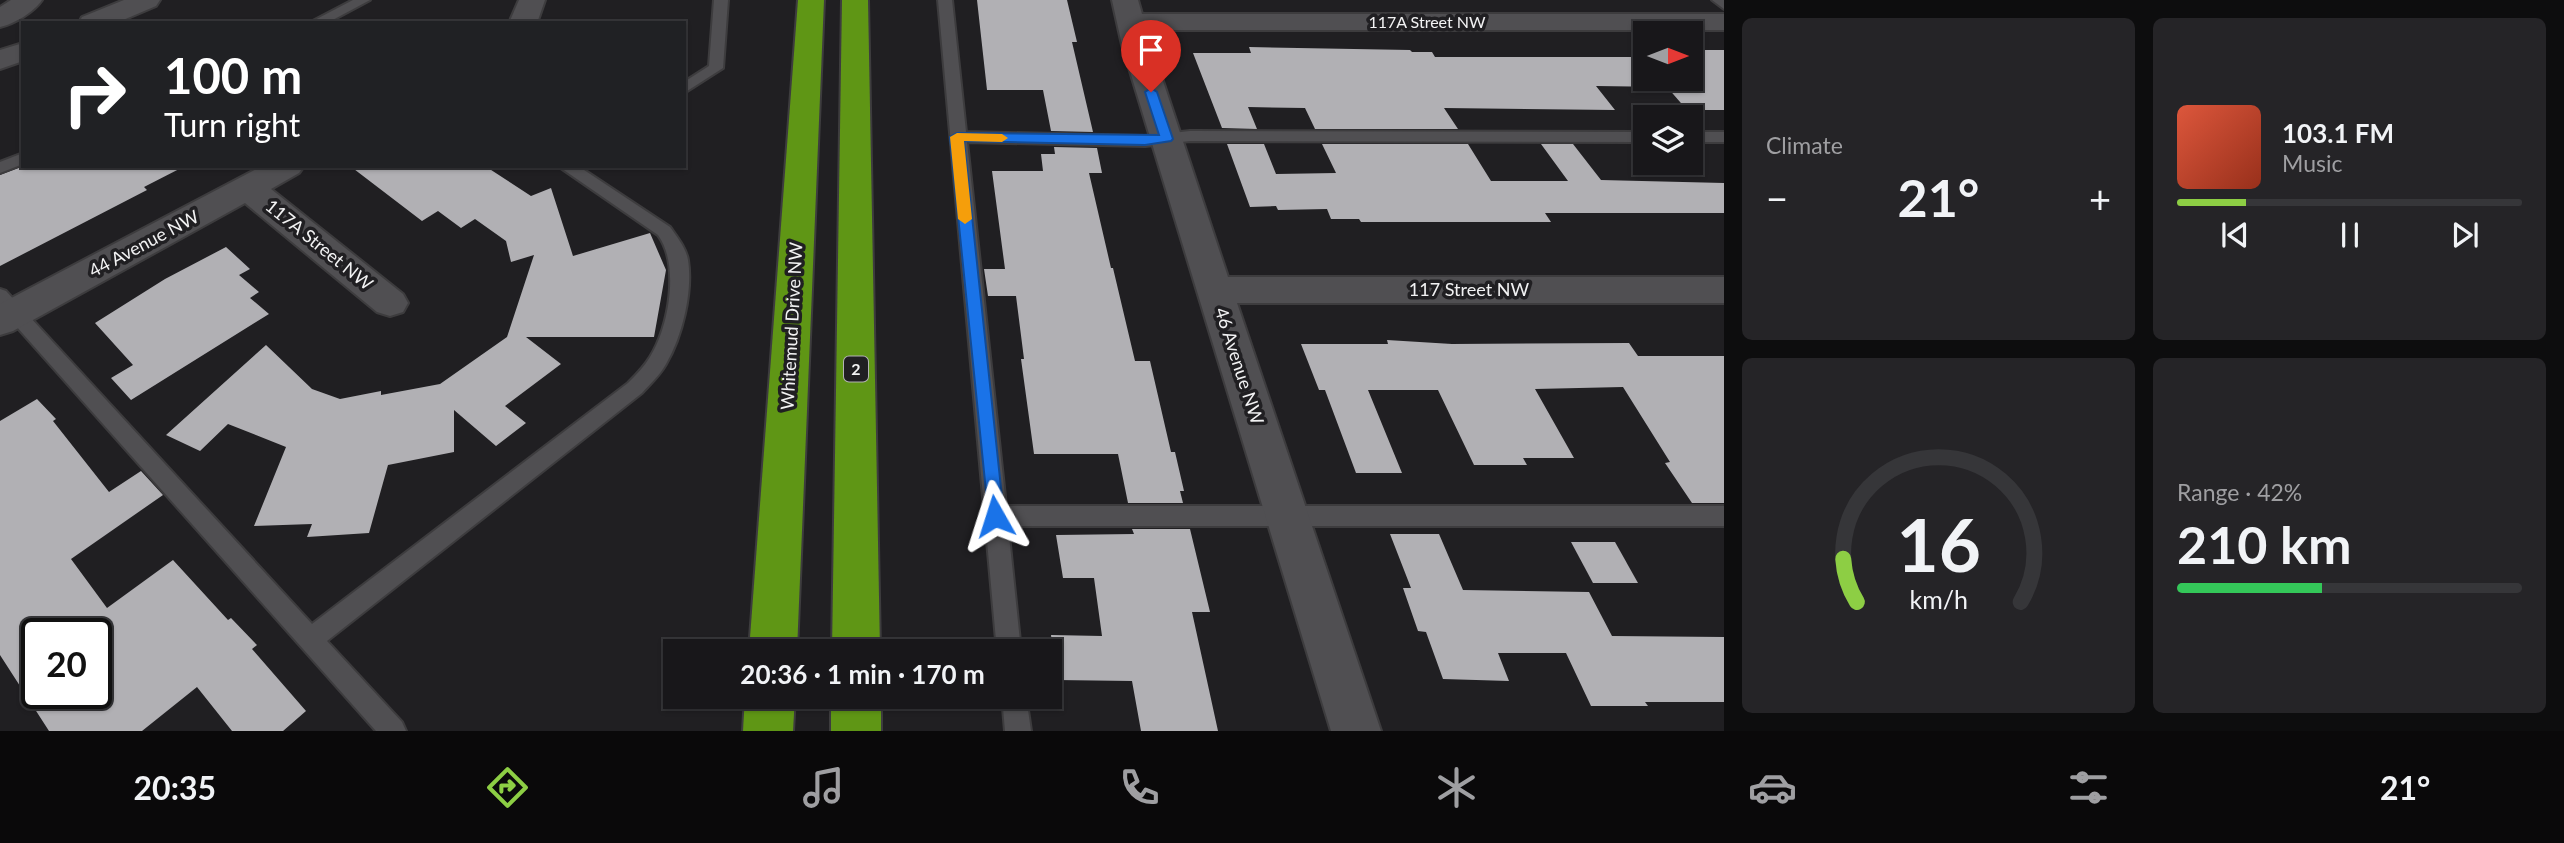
<!DOCTYPE html>
<meta charset="utf-8">
<style>
body{margin:0;font-family:Lato,sans-serif;background:#252427;color:#f1f3f6;height:100vh;display:flex;flex-direction:column;font-size:26px;white-space:nowrap}
*{box-sizing:border-box;margin:0}
p{font-size:23px;color:#9f9fa2}
.icon{flex:none;width:38px;height:38px;fill:none;stroke:currentColor;stroke-width:2;stroke-linecap:round;stroke-linejoin:round}
.map{position:relative;flex:1;overflow:hidden}
.drawer{display:flex;flex-direction:column;gap:18px;padding:18px;background:#0d0d0e;width:840px}
.drawer>*{flex:none}
.top-card{position:absolute;left:21px;top:21px;width:665px;height:147px;border-radius:0px;box-shadow:0 2px 5px #0004,0 0 0 2px #363639;background:#202124;color:#fff;overflow:hidden}
.needle{width:46px;rotate:90deg}
.buttons{position:absolute;left:1633px;top:21px;display:grid;gap:14px}
.buttons a{display:grid;place-items:center;width:70px;height:70px;border-radius:0px;background:#18171a;box-shadow:0 2px 5px #0004,0 0 0 2px #363639;font-size:35px}
.speed{position:absolute;left:21px;top:618px;display:flex;gap:14px;font-size:35px;font-weight:700;text-align:center}
.speed>*{display:grid;place-content:center;width:91px;height:91px;border-radius:50%;background:#18171a;box-shadow:0 2px 5px #0004,0 0 0 2px #363639;line-height:1}
.speed .limit{border:4px solid #111;border-radius:10px;background:#fff;color:#111}
.pin{position:absolute;display:grid;place-items:center;width:60px;height:60px;color:#fff;margin:-72px -30px;border-radius:50% 50% 50% 0;rotate:-45deg;box-shadow:0 0 7px #0007}
.pin .icon{rotate:45deg}
.me{position:absolute;width:77px;margin:-38px;rotate:354deg;stroke-linejoin:round;filter:drop-shadow(0 0 5px #0008)}
.turn{display:flex;align-items:center;gap:24px;height:147px;padding:0 28px;font-size:32px}
.turn .icon{width:91px;height:91px;stroke-width:2.5}
.turn b{display:block;font-size:49px;line-height:60px}
.big{font-size:52px;font-weight:700;line-height:1.1}
.drawer .card{flex:1;display:flex;flex-direction:column;justify-content:center;gap:10px;min-width:0;padding:0 24px;border-radius:10px;background:#252427}
.drawer .dial{align-items:center;gap:0}
.dial svg{height:182px;overflow:visible;fill:none;stroke:#363639;stroke-width:7;stroke-linecap:round;text-anchor:middle}
.dial text{fill:#f1f3f6;stroke:none}
.song{display:flex;align-items:center;gap:21px}
.cover{width:84px;height:84px;border-radius:10px;background:linear-gradient(135deg,hsl(10 70% 55%),hsl(10 70% 35%))}
.played{height:7px;border-radius:4px;background:linear-gradient(90deg,#8dce44 20%,#363639 20%)}
.keys{display:flex;justify-content:space-around;direction:ltr}
.heat{display:flex;justify-content:space-between;align-items:center;font-size:38px;direction:ltr}
.charge{height:10px;border-radius:5px;background:linear-gradient(90deg,#34c759 42%,#363639 0)}
.drawer .tiles{flex:1;display:grid;gap:18px;grid-template-columns:repeat(2,1fr)}
.trip{position:absolute;left:663px;top:639px;width:399px;height:70px;border-radius:0px;background:#18171a;box-shadow:0 2px 5px #0004,0 0 0 2px #363639;font-weight:700;line-height:70px;text-align:center}
.dock{display:flex;height:112px;justify-content:space-around;align-items:center;background:#0a090a;color:#9f9fa2}
.dock .icon{width:49px;height:49px}
.dock .active{color:#8dce44}
.dock b{font-size:32px;color:#f1f3f6}
main{display:flex;flex:1;min-height:0}
.map>svg:first-child{display:block}
</style>
<main>
<div class="map">
<svg width="1724" height="731" viewBox="0 0 1724 731">
<rect width="100%" height="100%" fill="#201f22"/>
<g fill="#b1b0b4" fill-rule="evenodd">
<polygon points="977,0 1067,0 1077,42 1072,42 1093,132 1051,131 1043,90 987,90"/>
<polygon points="1249,47 1410,50 1412,52 1432,52 1435,57 1642,57 1635,50 1645,50 1645,79 1690,79 1690,50 1724,50 1724,110 1687,110 1667,87 1596,86 1615,110 1444,108 1458,129 1315,129 1305,108 1248,107 1257,129 1222,128 1193,53 1251,53"/>
<polygon points="1227,144 1264,144 1276,174 1336,173 1322,144 1468,144 1491,181 1568,181 1541,144 1573,144 1601,180 1724,183 1724,213 1545,213 1551,222 1361,222 1359,219 1331,219 1327,209 1278,210 1276,206 1250,207"/>
<polygon points="1054,147 1097,148 1102,173 1089,173 1111,268 1113,268 1135,361 1150,361 1171,452 1175,452 1184,491 1180,491 1183,503 1128,503 1118,454 1034,454 1021,359 1024,359 1016,296 988,296 984,269 1005,269 992,171 1043,171 1041,154 1055,154"/>
<polygon points="24,166 185,166 144,187 147,190 0,266 0,175"/>
<polygon points="350,166 485,166 531,196 551,188 573,256 650,233 666,270 654,337 526,337 561,364 505,406 526,423 496,446 454,410 454,452 388,465 369,533 307,537 312,524 254,526 286,447 228,424 200,451 166,435 266,345 312,389 340,399 381,391 381,395 440,384 507,337 534,255 511,262 506,241 475,219 461,228 438,211 422,221"/>
<polygon points="226,247 250,269 239,275 259,292 250,298 269,314 131,400 111,378 133,365 95,323 165,279"/>
<polygon points="1387,340 1452,344 1629,343 1638,356 1724,356 1724,503 1692,503 1665,463 1670,462 1623,387 1535,389 1574,458 1523,458 1527,465 1474,465 1438,390 1368,390 1402,473 1356,473 1325,390 1319,390 1301,344 1388,344"/>
<path d="M 37,399 L 56,419 L 53,421 L 109,492 L 141,471 L 163,495 L 71,559 L 107,608 L 173,560 L 228,620 L 231,618 L 257,645 L 252,649 L 306,711 L 283,731 L 232,731 L 197,687 L 142,731 L 49,731 L 0,655 L 0,421 ZM 37,634 L 96,634 L 96,693 L 37,693 Z"/>
<polygon points="1132,529 1190,529 1210,612 1192,612 1218,731 1141,731 1132,681 1056,680 1051,635 1102,636 1094,578 1063,578 1056,535 1134,534"/>
<polygon points="1390,534 1439,534 1463,590 1589,592 1612,636 1724,637 1724,702 1645,702 1648,706 1591,706 1566,653 1498,653 1509,681 1443,679 1426,632 1418,631 1403,588 1411,588"/>
<polygon points="1571,542 1615,542 1638,583 1593,583"/>
</g>
<g fill="none" stroke-linecap="round" stroke-linejoin="round">
<g stroke="#3d3c3e" stroke-width="4">
<g id="service">
<polygon points="353,0 370,0 327,23 309,23"/>
<polygon points="714,0 728,0 723,68 684,93 684,82 709,66"/>
<polygon points="938,0 952,0 966,132 1145,136 1190,131 1645,132 1645,142 1190,141 1145,146 967,142 1006,506 1724,506 1724,526 1008,526 1021,651 997,651"/>
<polygon points="1712,0 1724,0 1724,9"/>
<rect x="1690" y="132" width="34" height="10"/>
<polygon points="23,153 23,164 0,173 0,162"/>
<path d="M 558,166 L 578,166 L 670,227 C 677,237 686,248 688,260 C 693,292 682,337 666,364 C 660,375 650,384 642,393 L 327,641 L 402,722 L 406,731 L 376,731 L 0,308 L 0,289 L 6,291 L 312,624 L 628,383 C 636,375 644,367 650,357 C 669,327 680,265 658,235 Z"/>
<polygon points="1002,696 1026,696 1031,731 1005,731"/>
</g>
</g>
<g stroke="#3d3c3e" stroke-width="4">
<g id="minor">
<path d="M 11,0 L 42,0 C 34,12 14,24 0,27 L 0,7 Z"/>
<polygon points="124,0 160,0 156,6 116,23 79,23 82,17"/>
<polygon points="519,0 545,0 537,23 509,23"/>
<polygon points="1112,0 1138,0 1142,14 1724,14 1724,30 1146,30 1228,277 1724,277 1724,303 1237,303 1381,731 1331,731 1122,45"/>
<polygon points="23,43 23,61 0,69 0,50"/>
<polygon points="262,166 304,166 299,173 271,189 403,294 408,303 403,312 390,316 377,312 245,203 13,331 0,335 0,304"/>
</g>
</g>
<g stroke="#3d3c3e" stroke-width="4">
<g id="motorway">
<polygon points="798,0 824,0 797,651 749,651"/>
<polygon points="842,0 868,0 880,651 832,651"/>
<polygon points="745,696 795,696 793,731 743,731"/>
<rect x="831" y="696" width="50" height="35"/>
</g>
</g>
<use href="#service" fill="#504f52" fill-rule="evenodd"/>
<use href="#minor" fill="#504f52" fill-rule="evenodd"/>
<use href="#motorway" fill="#5f9615" fill-rule="evenodd"/>
</g>
<polygon fill="#1a73e8" stroke="#114b97" stroke-width="2" points="1151,88 1157,92 1173,139 1171,141 1145,145 964,141 1004,516 1002,521 995,523 989,521 950,137 957,133 1159,135 1145,92"/>
<polygon fill="#f59e0b" points="957,133 1002,134 1008,138 1002,142 964,141 972,219 965,224 958,219 950,137"/>
<g text-anchor="middle" stroke-width="7" stroke-linejoin="round" paint-order="stroke">
<g font-size="16" fill="#f2f2f3" stroke="#201f22">
<text x="1427" y="28">117A Street NW</text>
</g>
<rect fill="#201f22" stroke="#b3b3b4" stroke-width="2" x="844" y="356.5" width="24" height="25" rx="5"/>
<g font-size="16" font-weight="bold" fill="#f2f2f3">
<text x="856" y="375">2</text>
</g>
<g font-size="18" fill="#f2f2f3" stroke="#201f22">
<text transform="translate(144 244) rotate(-28)" y="6">44 Avenue NW</text>
<text transform="translate(319 245) rotate(39)" y="6">117A Street NW</text>
<text x="1469" y="296">117 Street NW</text>
<text transform="translate(792 326) rotate(-87)" y="6">Whitemud Drive NW</text>
<text transform="translate(1239 366) rotate(72)" y="6">46 Avenue NW</text>
</g>
</g>
</svg>
<div class="buttons">
<a><svg class="needle" viewBox="-14 -14 28 28"><path d="M0-13l5 13h-10z" fill="#e53935"/><path d="M0 13l5-13h-10z" fill="#9f9fa2"/></svg></a>
<a><svg class="icon" aria-label="layers" viewBox="0 0 24 24"><path d="M12 4l9 5-9 5-9-5zM3 14l9 5 9-5"/></svg></a>
</div>
<div class="speed"><div class="limit">20</div></div>
<div class="pin" style="left:1151px;top:92px;background:#d93025"><svg class="icon" aria-label="arrive" viewBox="0 0 24 24"><path d="M6 21V4h12l-3 4 3 4H6"/></svg></div>
<svg class="me" style="left:995px;top:516px" viewBox="-20 -20 40 40"><path d="M0-17L14 15 0 8-14 15z" fill="#1a73e8" stroke="#fff" stroke-width="4"/></svg>
<div class="trip">20:36 · 1 min · 170 m</div>
<div class="top-card">
<div class="turn"><svg class="icon" aria-label="right" viewBox="0 0 24 24"><path d="M7 20v-9h11M14 6l5 5-5 5"/></svg><div><b>100 m</b>Turn right</div></div>
</div>
</div>
<section class="drawer">
<div class="tiles">
<div class="card"><p>Climate</p>
<div class="heat"><a>−</a><b class="big">21°</b><a>+</a></div>
</div>
<div class="card">
<div class="song"><i class="cover"></i><div><b>103.1 FM</b><p>Music</p></div></div>
<div class="played"></div>
<div class="keys"><svg class="icon" aria-label="previous" viewBox="0 0 24 24"><path d="M18 5L8 12l10 7zM5 5v14"/></svg><svg class="icon" aria-label="pause" viewBox="0 0 24 24"><path d="M8 5v14M16 5v14"/></svg><svg class="icon" aria-label="next" viewBox="0 0 24 24"><path d="M6 5l10 7-10 7zM19 5v14"/></svg></div>
</div>
<div class="card dial"><svg viewBox="0 0 100 80">
<path d="M14 69A42 42 0 1 1 86 69"/>
<path d="M14 69A42 42 0 0 1 8 50" stroke="#8dce44"/>
<text x="50" y="56" font-size="32" font-weight="700">16</text>
<text x="50" y="72" font-size="11">km/h</text>
</svg></div>
<div class="card"><p>Range · 42%</p><b class="big">210 km</b><div class="charge"></div></div>
</div>
</section>
</main>
<nav class="dock">
<b>20:35</b>
<svg class="icon active" aria-label="directions" viewBox="0 0 24 24"><path d="M12 3l9 9-9 9-9-9zM9 14v-3h6M13 9l2 2-2 2"/></svg>
<svg class="icon" aria-label="music" viewBox="0 0 24 24"><path d="M9 18V5l10-2v13"/><circle cx="6" cy="18" r="3"/><circle cx="16" cy="16" r="3"/></svg>
<svg class="icon" aria-label="phone" viewBox="0 0 24 24"><path d="M5 4h4l2 5-3 2q2 4 5 5l2-3 5 2v4C11 20 4 13 5 4z"/></svg>
<svg class="icon" aria-label="climate" viewBox="0 0 24 24"><path d="M12 3v18M4 7l16 10M4 17L20 7"/></svg>
<svg class="icon" aria-label="car" viewBox="0 0 24 24"><path d="M5 17H2v-5l4-1 3-4h7l3 4 3 1v5h-3M9 17h6M6 11h13"/><circle cx="7" cy="17" r="2"/><circle cx="17" cy="17" r="2"/></svg>
<svg class="icon" aria-label="filters" viewBox="0 0 24 24"><path d="M4 7h16M4 17h16"/><circle cx="9" cy="7" r="2"/><circle cx="15" cy="17" r="2"/></svg>
<b>21°</b>
</nav>
